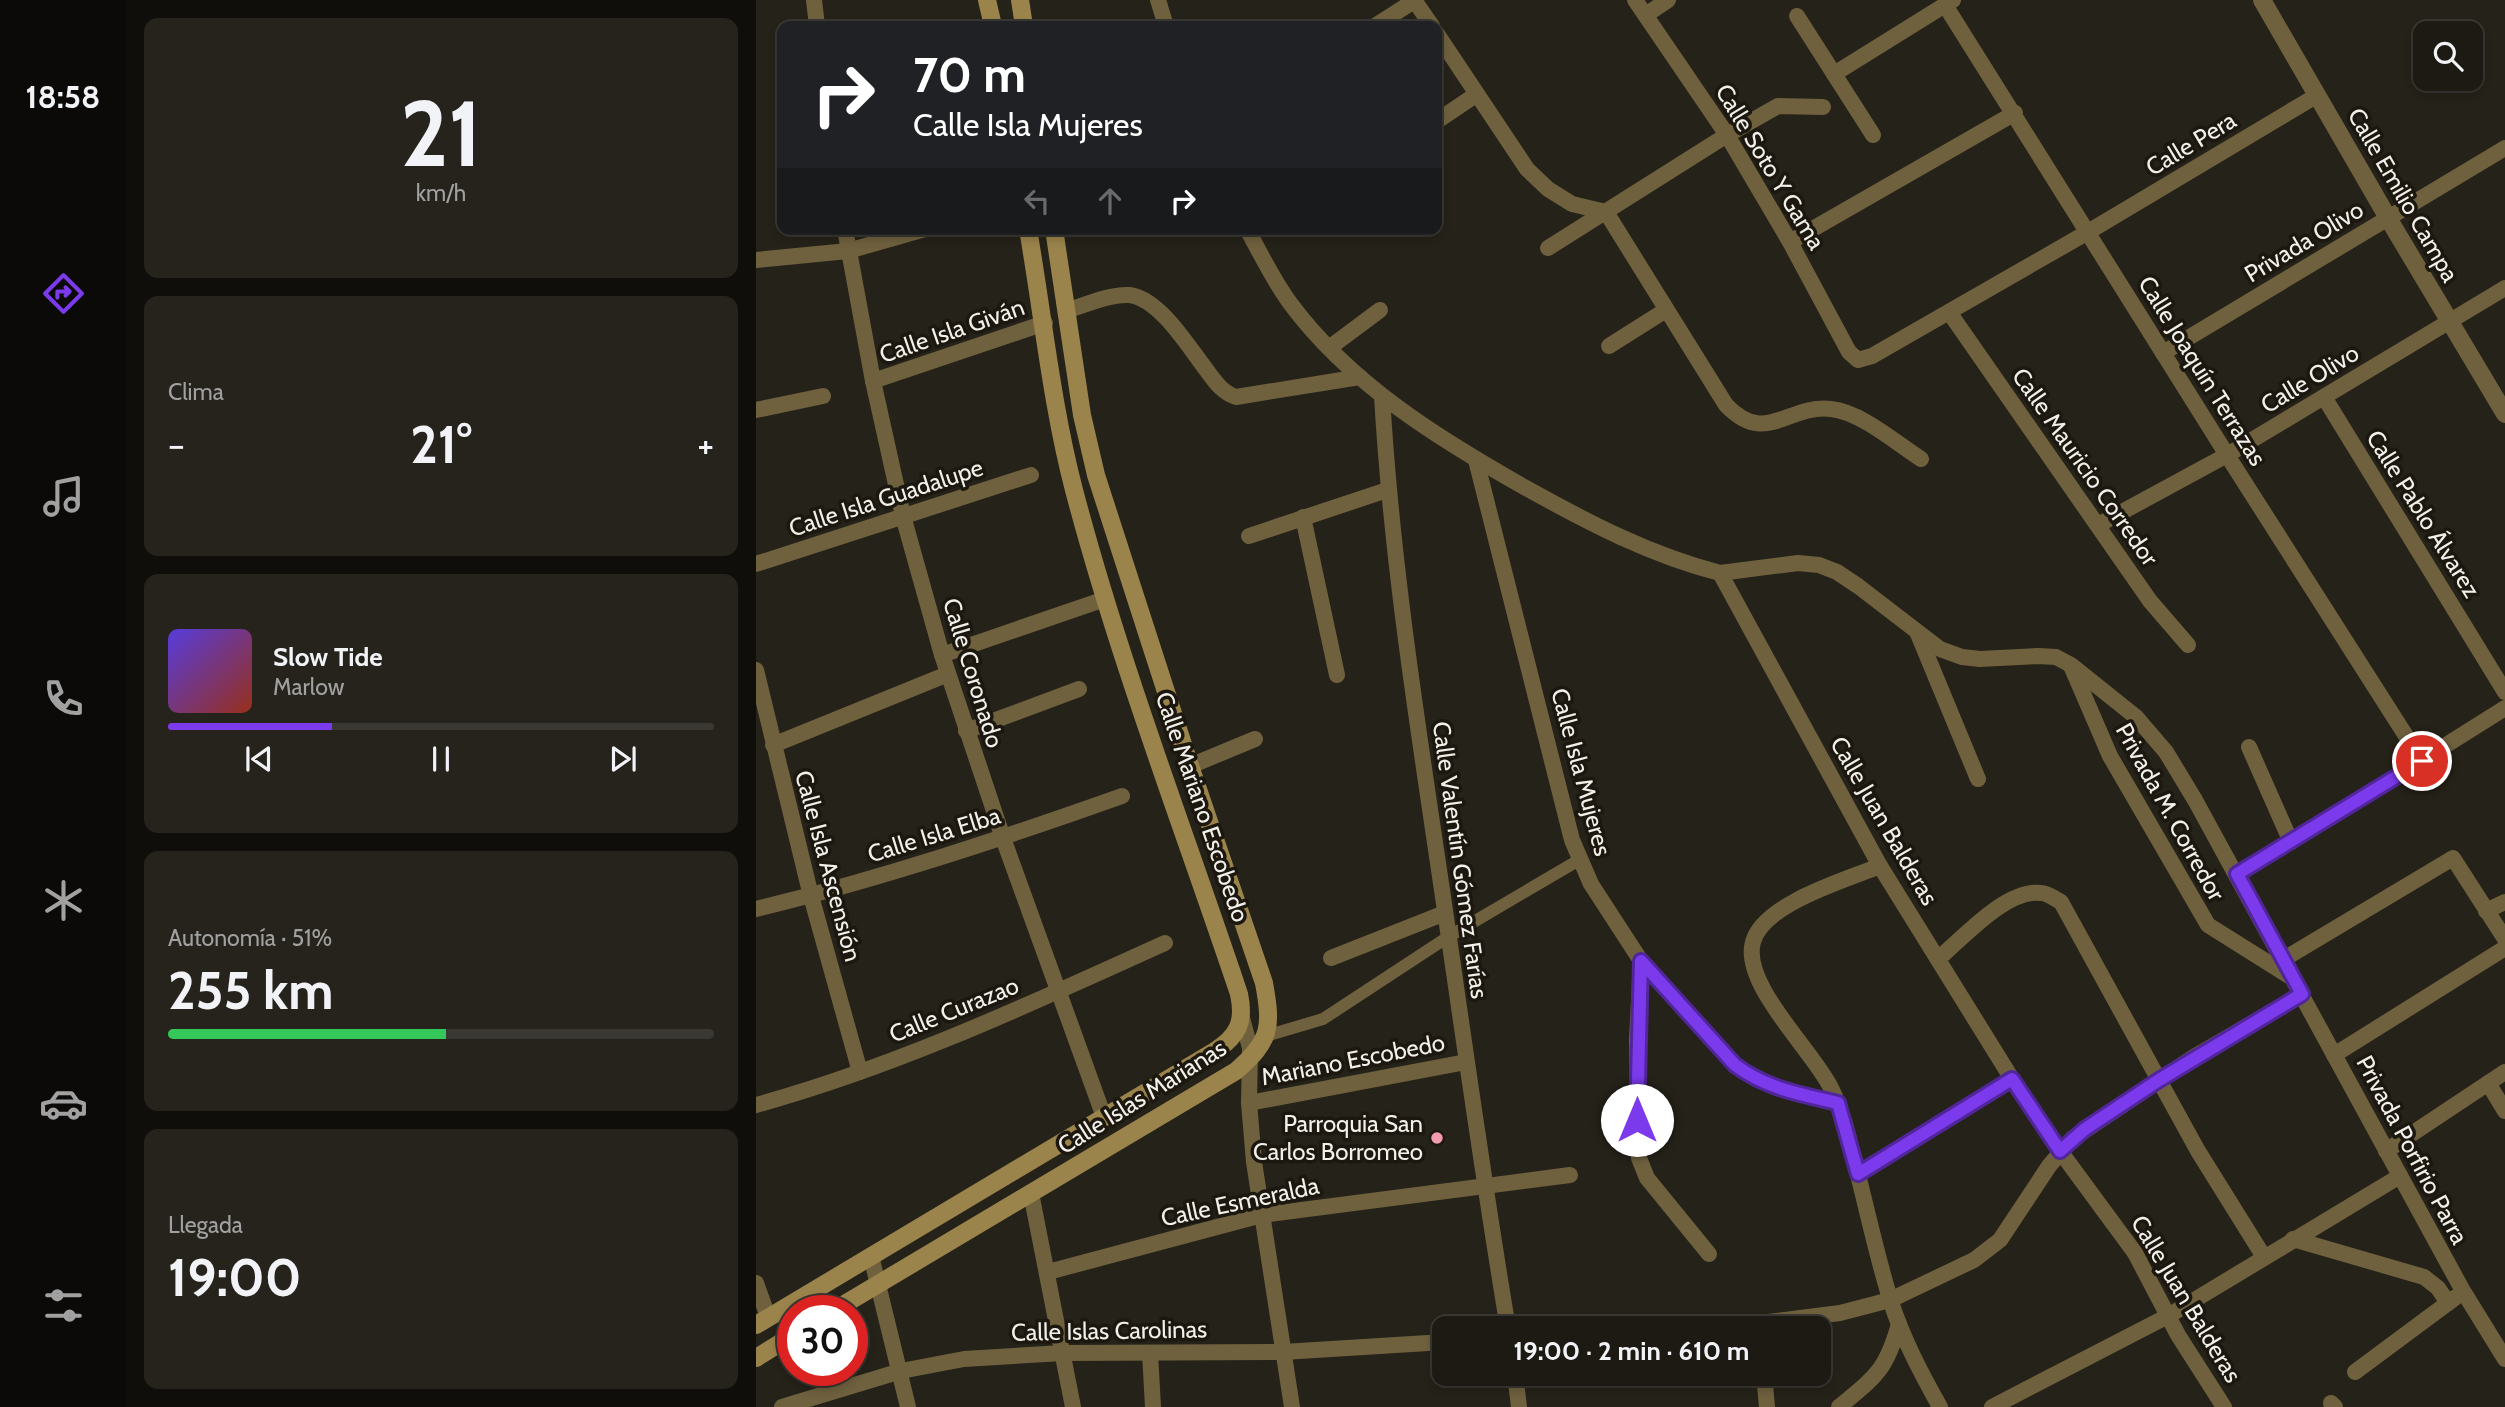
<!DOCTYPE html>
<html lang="es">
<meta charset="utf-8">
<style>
body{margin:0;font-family:Cabin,sans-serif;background:#25231c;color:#f1f3f6;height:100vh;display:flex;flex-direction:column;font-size:26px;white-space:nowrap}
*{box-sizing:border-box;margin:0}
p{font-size:23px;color:#a0a1a0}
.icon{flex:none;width:38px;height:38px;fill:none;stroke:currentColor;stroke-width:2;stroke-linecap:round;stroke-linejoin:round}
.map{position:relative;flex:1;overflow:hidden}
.details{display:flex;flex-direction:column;gap:18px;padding:18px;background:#0f0e0a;width:630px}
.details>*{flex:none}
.top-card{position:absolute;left:21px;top:21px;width:665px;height:214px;border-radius:14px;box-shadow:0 4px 10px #0003,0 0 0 2px #3a3833;background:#202124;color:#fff;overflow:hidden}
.fabs{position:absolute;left:1657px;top:21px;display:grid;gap:14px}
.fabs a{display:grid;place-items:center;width:70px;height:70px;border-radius:14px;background:#1c1a13;box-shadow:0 4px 10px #0003,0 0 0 2px #3a3833;font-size:35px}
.speed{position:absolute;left:21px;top:1295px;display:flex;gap:14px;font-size:35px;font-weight:700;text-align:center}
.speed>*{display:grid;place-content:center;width:91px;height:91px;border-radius:50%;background:#1c1a13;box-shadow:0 4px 10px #0003,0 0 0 2px #3a3833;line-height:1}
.speed .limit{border:10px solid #d22;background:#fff;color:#111}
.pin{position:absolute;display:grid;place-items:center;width:60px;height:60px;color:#fff;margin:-30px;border:4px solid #fff;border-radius:50%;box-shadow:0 2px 7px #0007}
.me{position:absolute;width:77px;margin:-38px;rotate:0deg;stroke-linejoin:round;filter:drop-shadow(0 0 5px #0008)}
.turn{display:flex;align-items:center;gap:24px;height:147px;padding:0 21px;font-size:32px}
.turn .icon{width:91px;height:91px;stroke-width:2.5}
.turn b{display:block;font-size:49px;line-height:60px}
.lanes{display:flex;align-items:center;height:66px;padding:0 21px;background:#0003;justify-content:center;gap:35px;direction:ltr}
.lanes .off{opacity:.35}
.big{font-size:52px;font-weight:700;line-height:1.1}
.details .tile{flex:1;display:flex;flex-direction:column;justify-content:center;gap:10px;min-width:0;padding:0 24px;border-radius:14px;background:#25231c}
.details .dial{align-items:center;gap:0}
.dial b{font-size:91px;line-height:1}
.song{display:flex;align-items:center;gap:21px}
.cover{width:84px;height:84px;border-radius:10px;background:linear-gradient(135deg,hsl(250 70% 55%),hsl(10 70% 35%))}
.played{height:7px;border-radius:4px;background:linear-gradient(90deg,#7c3aed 30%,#3a3833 30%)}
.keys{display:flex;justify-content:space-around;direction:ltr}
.heat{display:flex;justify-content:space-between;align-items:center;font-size:38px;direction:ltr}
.charge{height:10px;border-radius:5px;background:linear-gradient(90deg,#34c759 51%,#3a3833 0)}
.trip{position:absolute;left:676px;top:1316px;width:399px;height:70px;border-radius:14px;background:#1c1a13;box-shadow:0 4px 10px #0003,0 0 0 2px #3a3833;font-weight:700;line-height:70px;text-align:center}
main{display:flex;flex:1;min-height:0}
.menu{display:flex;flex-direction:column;width:126px;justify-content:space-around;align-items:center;background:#0b0a08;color:#a0a1a0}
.menu .icon{width:49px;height:49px}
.menu .active{color:#7c3aed}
.menu b{font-size:32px;color:#f1f3f6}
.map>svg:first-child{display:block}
</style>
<main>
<nav class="menu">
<b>18:58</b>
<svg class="icon active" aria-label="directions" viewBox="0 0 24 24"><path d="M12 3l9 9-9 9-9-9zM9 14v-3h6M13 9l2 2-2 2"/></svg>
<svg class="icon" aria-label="music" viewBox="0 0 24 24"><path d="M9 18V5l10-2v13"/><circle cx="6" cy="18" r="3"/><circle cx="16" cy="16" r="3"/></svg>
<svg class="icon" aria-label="phone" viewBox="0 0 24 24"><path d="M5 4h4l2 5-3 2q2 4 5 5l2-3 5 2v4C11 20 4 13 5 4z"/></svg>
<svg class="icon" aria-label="climate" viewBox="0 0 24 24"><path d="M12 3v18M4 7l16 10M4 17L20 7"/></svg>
<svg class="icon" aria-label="car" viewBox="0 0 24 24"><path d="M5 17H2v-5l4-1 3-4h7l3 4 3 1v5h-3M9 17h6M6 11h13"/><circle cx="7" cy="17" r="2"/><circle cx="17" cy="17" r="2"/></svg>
<svg class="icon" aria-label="filters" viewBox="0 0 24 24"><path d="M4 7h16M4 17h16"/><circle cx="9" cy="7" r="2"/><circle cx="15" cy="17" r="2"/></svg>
</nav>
<section class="details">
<div class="tile dial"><b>21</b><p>km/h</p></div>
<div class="tile"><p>Clima</p>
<div class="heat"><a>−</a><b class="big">21°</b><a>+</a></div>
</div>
<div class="tile">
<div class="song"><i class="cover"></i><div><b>Slow Tide</b><p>Marlow</p></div></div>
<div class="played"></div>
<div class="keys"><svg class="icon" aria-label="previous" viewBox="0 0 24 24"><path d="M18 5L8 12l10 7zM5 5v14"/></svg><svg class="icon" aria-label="pause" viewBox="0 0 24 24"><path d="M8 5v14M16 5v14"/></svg><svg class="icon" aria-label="next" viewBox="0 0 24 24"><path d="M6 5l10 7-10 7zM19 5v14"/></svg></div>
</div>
<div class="tile"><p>Autonomía · 51%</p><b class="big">255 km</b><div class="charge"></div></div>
<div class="tile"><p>Llegada</p><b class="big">19:00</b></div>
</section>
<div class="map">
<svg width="1749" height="1407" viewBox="0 0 1749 1407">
<rect width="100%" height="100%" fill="#252219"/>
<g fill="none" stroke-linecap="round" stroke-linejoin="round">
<polyline stroke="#6f613e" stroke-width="12" points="510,1036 567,1019 692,937 823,860"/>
<g stroke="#6f613e" stroke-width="16">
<polyline points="58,0 61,26"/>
<polyline points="402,0 410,26"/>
<polyline points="658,0 676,26"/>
<polyline points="879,0 971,135 1034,242 1093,352 1102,360 1116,356 1332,232 1560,96"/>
<polyline points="1189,5 1471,455 1666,761"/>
<polyline points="891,14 912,0"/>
<polyline points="1041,16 1117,135"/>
<polyline points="619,26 658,1"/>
<path d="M 681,34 L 771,169 L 792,189 L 816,204 L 850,212 L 970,405 C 1010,447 1031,404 1075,409 C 1105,412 1140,443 1165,459"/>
<polyline points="1078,74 1197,0"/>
<polyline points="681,121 721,94"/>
<polyline points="89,229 117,381 147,516 186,655 247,838 348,1117"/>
<path d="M 491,229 C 505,254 517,280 534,303 C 594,384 683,439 770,488 C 833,523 894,555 964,573 L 1124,866 L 1256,1079 L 1304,1151 L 1379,1253 L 1422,1335 L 1468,1407"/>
<polyline points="1034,242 1259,113"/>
<polyline points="792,248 971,135 1022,106 1067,107"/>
<polyline points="0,260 92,251 169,229"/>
<path d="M 310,311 C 329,305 353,294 373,295 C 403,298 432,346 449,368 C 458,380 465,392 480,397 L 604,377"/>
<polyline points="1193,312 1394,601 1432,645"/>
<polyline points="853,346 910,310"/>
<polyline points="573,348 624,310"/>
<polyline points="1407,353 1749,148"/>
<polyline points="117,381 289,323"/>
<path d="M 626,396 C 635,553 659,708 682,863 C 705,1018 726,1174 752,1328"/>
<polyline points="1568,397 1749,692"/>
<polyline points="0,410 67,396"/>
<path d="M 720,460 L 816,840 L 835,884 L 885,961 L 979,1065 C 1011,1089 1044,1094 1082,1103"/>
<polyline points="547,517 581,675"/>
<polyline points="1342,525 1471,455 1749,288"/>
<polyline points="493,536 631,490"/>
<polyline points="0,564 275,475"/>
<polyline points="964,573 1042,563 1063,565 1081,572 1102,586 1184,649 1206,657 1224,659 1282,656 1300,657 1315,665 1380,717 1410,752 1439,800 1707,1291 1749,1359"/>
<polyline points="1162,634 1222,779"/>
<polyline points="186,655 349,599"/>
<polyline points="1316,668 1354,756 1452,925 1538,979"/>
<polyline points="0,670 55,896 104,1072"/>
<polyline points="210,731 323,689"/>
<polyline points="17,745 192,674"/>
<polyline points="1493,747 1535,842"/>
<polyline points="434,766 499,739"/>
<path d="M 1124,866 C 1089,880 1007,904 997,942 C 985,984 1057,1051 1075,1088 C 1087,1112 1093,1138 1099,1163 C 1111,1209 1121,1257 1135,1302 C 1147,1339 1165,1373 1184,1407"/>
<polyline points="1481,874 1598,803 1749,708"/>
<path d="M 0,909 C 124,879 245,839 366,796"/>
<polyline points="1730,911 1749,902"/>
<polyline points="575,958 689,913"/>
<path d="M 1182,959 C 1207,938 1251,888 1285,893 C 1292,893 1299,899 1305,902 L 1442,1151 L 1508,1257"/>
<polyline points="1528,959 1697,858 1749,939"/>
<polyline points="885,961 881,1040 883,1158 891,1178 953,1254"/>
<polyline points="486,1018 494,1048 493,1103 498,1162 536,1407"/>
<polyline points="1578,1055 1749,948"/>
<polyline points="1732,1083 1749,1111"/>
<polyline points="493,1103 710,1062"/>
<path d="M 0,1105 C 142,1066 276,1003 409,943"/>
<polyline points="1630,1151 1749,1072"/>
<polyline points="1102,1174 1256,1079"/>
<polyline points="275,1193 317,1407"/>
<polyline points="1537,1239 1668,1277 1682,1288 1692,1303"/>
<polyline points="115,1256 152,1407"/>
<polyline points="292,1272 506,1215 814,1175"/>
<polyline points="0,1283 12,1317"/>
<polyline points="916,1328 1004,1323 1084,1313 1134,1300 1218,1260 1244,1240 1293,1166 1316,1139 1438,1057 1546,994"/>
<polyline points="394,1353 397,1407"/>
<polyline points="1599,1372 1700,1297"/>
<polyline points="759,1374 763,1407"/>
<polyline points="1008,1374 1011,1407"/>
<polyline points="1575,1403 1579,1407"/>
<polyline points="26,1407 145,1371 208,1359 307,1353 527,1352 688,1342"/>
<path d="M 1083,1407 C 1119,1377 1130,1371 1143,1324"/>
<polyline points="1236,1407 1412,1316 1644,1176"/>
</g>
<polyline stroke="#6f613e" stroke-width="18" points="1506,0 1632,218 1749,414"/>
<g stroke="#9b844b" stroke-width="18">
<polyline points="231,0 237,26"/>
<polyline points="264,0 268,26"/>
<path d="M 77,1311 L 480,1071 C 515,1041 516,1027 508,983 L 434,766 L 340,475 L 326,415 L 298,229"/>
<path d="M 0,1325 L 459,1051 C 482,1036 489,1022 483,994 C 427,827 363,661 318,490 C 296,406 287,316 272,229"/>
<polyline points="0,1358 37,1335"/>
</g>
</g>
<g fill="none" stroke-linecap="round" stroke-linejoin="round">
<g stroke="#51269a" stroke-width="18">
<path id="route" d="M 881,1120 L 885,961 L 979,1065 C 1011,1089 1044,1094 1082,1103 L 1102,1174 L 1256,1079 L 1304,1151 L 1329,1129 L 1403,1080 L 1546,994 L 1481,874 L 1666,761"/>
</g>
<use href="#route" stroke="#7c3aed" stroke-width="12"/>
</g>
<circle fill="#f29aae" stroke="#1c1810" stroke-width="2.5" cx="681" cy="1138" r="7"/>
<g text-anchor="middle" stroke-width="7" stroke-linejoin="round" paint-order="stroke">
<g font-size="24" fill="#f2f0ea" stroke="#1c1810">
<text transform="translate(1435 144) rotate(-31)" y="8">Calle Pera</text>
<text transform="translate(1014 167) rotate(59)" y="8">Calle Soto Y Gama</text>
<text transform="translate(1647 195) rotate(60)" y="8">Calle Emilio Campa</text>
<text transform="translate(1548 242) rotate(-31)" y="8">Privada Olivo</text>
<text transform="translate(196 331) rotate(-19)" y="8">Calle Isla Giván</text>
<text transform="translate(1446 371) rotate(58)" y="8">Calle Joaquín Terrazas</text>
<text transform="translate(1554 379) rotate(-31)" y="8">Calle Olivo</text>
<text transform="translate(1329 467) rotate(55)" y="8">Calle Mauricio Corredor</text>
<text transform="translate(130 498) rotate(-18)" y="8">Calle Isla Guadalupe</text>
<text transform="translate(1667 514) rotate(58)" y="8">Calle Pablo Álvarez</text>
<text transform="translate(217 673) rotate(73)" y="8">Calle Coronado</text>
<text transform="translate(825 772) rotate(75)" y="8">Calle Isla Mujeres</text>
<text transform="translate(446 807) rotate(71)" y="8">Calle Mariano Escobedo</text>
<text transform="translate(1414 812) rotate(61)" y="8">Privada M. Corredor</text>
<text transform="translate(1128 821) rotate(60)" y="8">Calle Juan Balderas</text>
<text transform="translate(178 835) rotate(-17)" y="8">Calle Isla Elba</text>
<text transform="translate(704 860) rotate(82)" y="8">Calle Valentín Gómez Farías</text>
<text transform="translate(72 866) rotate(75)" y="8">Calle Isla Ascensión</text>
<text transform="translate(198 1010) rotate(-22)" y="8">Calle Curazao</text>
<text transform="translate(597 1060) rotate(-11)" y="8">Mariano Escobedo</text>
<text transform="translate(386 1097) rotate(-32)" y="8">Calle Islas Marianas</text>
<text transform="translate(1656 1150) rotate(62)" y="8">Privada Porfirio Parra</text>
<text transform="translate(484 1202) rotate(-12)" y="8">Calle Esmeralda</text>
<text transform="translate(1430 1299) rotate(59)" y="8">Calle Juan Balderas</text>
<text transform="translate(353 1331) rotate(-1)" y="8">Calle Islas Carolinas</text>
</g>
<g font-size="24" fill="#f2f0ea" stroke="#1c1810" text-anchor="end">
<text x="667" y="1132">Parroquia San<tspan x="667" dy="28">Carlos Borromeo</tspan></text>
</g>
</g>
</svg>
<div class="fabs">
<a><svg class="icon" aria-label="search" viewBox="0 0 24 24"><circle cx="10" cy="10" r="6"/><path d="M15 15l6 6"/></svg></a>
</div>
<div class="speed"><div class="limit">30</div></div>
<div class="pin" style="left:1666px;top:761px;background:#d93025"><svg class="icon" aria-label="arrive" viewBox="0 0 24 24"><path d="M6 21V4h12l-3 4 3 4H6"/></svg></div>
<svg class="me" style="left:881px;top:1120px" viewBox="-20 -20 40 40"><circle r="19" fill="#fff"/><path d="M0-13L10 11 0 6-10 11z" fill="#7c3aed"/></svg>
<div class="trip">19:00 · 2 min · 610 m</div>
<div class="top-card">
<div class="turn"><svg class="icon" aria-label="right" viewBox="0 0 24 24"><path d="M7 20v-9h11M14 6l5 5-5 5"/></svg><div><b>70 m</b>Calle Isla Mujeres</div></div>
<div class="lanes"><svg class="icon off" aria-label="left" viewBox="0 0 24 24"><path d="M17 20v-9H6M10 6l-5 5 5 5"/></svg><svg class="icon off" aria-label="ahead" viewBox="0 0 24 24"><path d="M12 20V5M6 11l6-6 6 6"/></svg><svg class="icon" aria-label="right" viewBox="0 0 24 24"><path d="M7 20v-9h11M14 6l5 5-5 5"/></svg></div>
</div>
</div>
</main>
